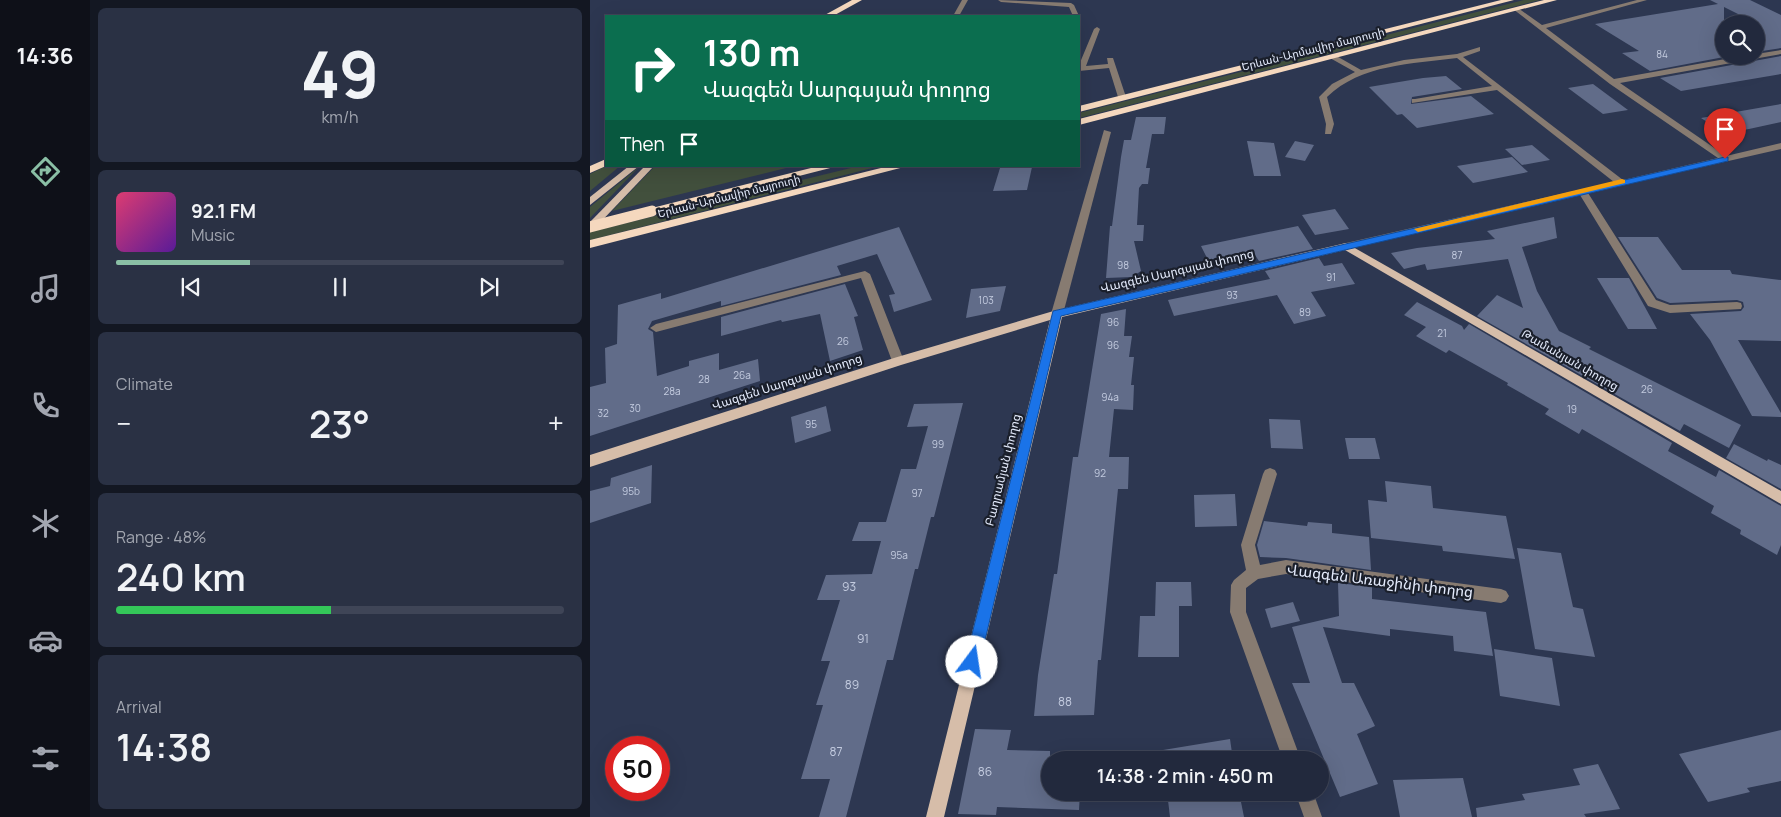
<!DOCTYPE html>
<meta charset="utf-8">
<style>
body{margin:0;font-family:Manrope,"Noto Sans Armenian",sans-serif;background:#2a3144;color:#f1f3f6;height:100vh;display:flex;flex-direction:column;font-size:19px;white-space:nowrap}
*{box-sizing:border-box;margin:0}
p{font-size:16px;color:#a2a6b0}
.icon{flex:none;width:28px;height:28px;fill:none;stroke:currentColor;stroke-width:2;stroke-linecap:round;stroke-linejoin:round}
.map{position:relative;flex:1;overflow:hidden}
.side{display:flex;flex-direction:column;gap:8px;padding:8px;background:#131722;width:500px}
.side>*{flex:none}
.top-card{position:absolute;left:15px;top:15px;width:475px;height:152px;border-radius:0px;box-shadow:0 5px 20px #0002,0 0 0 1px #3f4557;background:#0b6e4f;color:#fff;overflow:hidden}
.buttons{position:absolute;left:1125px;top:15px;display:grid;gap:10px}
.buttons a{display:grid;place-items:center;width:50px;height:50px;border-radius:50%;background:#22293d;box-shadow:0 5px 20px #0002,0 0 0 1px #3f4557;font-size:25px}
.speed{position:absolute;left:15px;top:736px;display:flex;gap:10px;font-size:25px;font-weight:700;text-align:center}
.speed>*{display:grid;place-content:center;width:65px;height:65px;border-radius:50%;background:#22293d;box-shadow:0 5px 20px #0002,0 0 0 1px #3f4557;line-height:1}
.speed .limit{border:8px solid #d22;background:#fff;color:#111}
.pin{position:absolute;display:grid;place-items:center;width:42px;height:42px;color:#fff;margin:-51px -21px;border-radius:50% 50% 50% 0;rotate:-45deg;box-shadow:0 0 5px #0007}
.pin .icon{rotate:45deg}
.me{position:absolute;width:55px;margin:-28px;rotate:14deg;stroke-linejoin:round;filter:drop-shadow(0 0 4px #0008)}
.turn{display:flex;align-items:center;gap:18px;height:105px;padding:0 15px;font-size:22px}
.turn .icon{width:65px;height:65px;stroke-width:2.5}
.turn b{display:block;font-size:35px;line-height:42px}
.then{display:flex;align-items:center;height:48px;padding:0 15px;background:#0003;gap:10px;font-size:19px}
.big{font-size:38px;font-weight:600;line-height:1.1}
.side .widget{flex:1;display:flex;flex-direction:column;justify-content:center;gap:8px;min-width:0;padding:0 18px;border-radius:8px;background:#2a3144}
.side .dial{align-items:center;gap:0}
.dial b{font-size:65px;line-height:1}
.song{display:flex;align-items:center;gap:15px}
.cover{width:60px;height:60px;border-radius:8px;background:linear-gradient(135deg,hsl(340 70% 55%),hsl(270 70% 35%))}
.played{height:5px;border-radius:2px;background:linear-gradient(90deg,#8abfa5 30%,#3f4557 30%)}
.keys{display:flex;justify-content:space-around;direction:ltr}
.heat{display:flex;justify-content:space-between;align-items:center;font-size:28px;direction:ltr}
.charge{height:8px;border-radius:4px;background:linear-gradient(90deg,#34c759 48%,#3f4557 0)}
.trip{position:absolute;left:451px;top:751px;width:288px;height:50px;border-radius:25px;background:#22293d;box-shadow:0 5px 20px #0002,0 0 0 1px #3f4557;font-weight:600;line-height:50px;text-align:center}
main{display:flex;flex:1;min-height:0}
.tabs{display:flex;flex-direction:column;width:90px;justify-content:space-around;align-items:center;background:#0e1018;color:#a2a6b0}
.tabs .icon{width:35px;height:35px}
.tabs .selected{color:#8abfa5}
.tabs b{font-size:22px;color:#f1f3f6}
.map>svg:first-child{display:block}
</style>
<main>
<nav class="tabs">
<b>14:36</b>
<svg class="icon selected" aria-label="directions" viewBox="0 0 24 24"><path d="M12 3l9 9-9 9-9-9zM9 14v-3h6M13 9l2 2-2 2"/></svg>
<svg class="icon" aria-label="music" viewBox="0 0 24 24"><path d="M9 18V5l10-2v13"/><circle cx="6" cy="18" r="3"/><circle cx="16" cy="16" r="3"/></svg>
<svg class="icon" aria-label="phone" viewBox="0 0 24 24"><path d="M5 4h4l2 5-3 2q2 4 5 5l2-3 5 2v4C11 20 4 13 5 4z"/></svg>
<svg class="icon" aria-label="climate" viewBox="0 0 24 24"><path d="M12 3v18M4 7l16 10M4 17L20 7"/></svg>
<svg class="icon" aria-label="car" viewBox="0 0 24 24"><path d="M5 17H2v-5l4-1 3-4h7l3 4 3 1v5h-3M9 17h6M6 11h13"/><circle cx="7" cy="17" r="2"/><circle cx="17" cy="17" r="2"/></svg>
<svg class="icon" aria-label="filters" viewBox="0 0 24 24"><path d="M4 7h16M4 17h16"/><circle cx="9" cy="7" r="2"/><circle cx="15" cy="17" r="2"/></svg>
</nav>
<section class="side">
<div class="widget dial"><b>49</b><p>km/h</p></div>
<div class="widget">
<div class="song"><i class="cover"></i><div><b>92.1 FM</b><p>Music</p></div></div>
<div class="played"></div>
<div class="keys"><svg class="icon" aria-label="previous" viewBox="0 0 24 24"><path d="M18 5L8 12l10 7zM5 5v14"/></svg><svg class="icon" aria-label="pause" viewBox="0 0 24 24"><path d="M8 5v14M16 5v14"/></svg><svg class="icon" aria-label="next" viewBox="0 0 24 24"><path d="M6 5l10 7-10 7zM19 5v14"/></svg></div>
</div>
<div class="widget"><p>Climate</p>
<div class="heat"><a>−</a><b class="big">23°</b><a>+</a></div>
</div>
<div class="widget"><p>Range · 48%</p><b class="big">240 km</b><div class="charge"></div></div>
<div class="widget"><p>Arrival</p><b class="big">14:38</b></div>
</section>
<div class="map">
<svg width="1191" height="817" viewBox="0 0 1191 817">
<rect width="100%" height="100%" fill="#2d3751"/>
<g fill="#42503d">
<polygon points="934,0 950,0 489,118 489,113"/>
<polygon points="16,166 30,166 0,191 0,174"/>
<polygon points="50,166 0,218 0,207"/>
<polygon points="65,166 204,166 22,211"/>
<polygon points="269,166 290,166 0,240 0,232"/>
</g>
<g fill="#616c89">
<polygon points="1120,0 1160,0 1191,15 1191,48 1166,52 1166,23 1134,7 1134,57 1060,71 1032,53 1049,51 1005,24 1128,4"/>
<polygon points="1191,56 1191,74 1091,91 1070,78"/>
<polygon points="856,76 872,89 822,97 821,104 881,96 904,114 827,128 812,114 807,115 779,87 833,78"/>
<polygon points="1003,84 1038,110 1013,114 978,88"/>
<polygon points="1191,104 1191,122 1159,129 1134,133 1111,118"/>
<polygon points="546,117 576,117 574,134 562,134 556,168 560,168 558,184 552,184 549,188 547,225 554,225 553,241 544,241 551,271 542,277 516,278 520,226 522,226 531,157 534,140 541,140"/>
<polygon points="657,141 684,143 691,176 664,176"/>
<polygon points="705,141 724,145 715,161 695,157"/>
<polygon points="942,145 960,160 932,165 915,149"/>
<polygon points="922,157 938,172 883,183 867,166"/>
<polygon points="442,167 437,190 403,191 410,168"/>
<polygon points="745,209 759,229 725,235 712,215"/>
<polygon points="964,217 967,238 932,247 947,291 969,331 1001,347 999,349 1151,425 1139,448 1094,424 1090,431 887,316 907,295 933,308 918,259 837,270 835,264 814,269 801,253 827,248 905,239 897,231"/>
<polygon points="708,226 723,249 669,261 663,252 618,260 611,246"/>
<polygon points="309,227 342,300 304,312 299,295 305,294 287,254 247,266 251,275 131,306 131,301 62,321 58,329 63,332 67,376 99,366 99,361 129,353 129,370 168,359 170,381 0,436 0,387 16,383 15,348 27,344 28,305 71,293 71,299"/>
<polygon points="1028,237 1068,237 1092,270 1140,270 1142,274 1191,280 1191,341 1148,340 1191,413 1191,417 1162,416 1120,340 1100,314 1151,311 1154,307 1153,302 1147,300 1080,303 1067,298"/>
<polygon points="729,258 734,266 752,263 765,284 721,292 736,316 704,324 687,295 584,316 578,300 680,279 675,271"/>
<polygon points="1007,278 1039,278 1067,329 1038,329"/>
<polygon points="255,284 268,316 264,317 273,350 240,361 230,314 192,322 191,320 131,336 131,317"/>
<polygon points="416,286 410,311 376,318 381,289"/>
<polygon points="827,302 872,326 874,330 879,324 1082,443 1078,451 1126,477 1129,470 1191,506 1191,545 1187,555 1150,534 1151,530 1121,513 1124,506 992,429 989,434 955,414 959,409 917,385 918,383 859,350 856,353 826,336 836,327 814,315"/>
<polygon points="536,309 534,336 542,336 539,357 544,357 541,385 544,385 543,410 524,409 519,457 539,457 538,489 528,489 511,660 508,660 504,715 444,716 448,675 464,574 467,574 483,457 488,457 511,314"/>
<polygon points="373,403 344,517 341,517 328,569 325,569 303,660 297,660 256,817 229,817 240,779 211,779 233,705 226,705 240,661 231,661 250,600 227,600 236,575 282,574 291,541 262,541 269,522 296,522 311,469 326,469 338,426 317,427 324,404"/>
<polygon points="236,406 241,431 205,443 201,417"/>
<polygon points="679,419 710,420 713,449 681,448"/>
<polygon points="755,438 785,438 790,459 759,459"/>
<polygon points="1144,444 1177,461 1178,459 1191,465 1191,489 1136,458"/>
<polygon points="62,465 61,503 0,523 0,491 20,486 21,478"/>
<polygon points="795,481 841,486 843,508 916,516 925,559 853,551 852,546 781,538 778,500 797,502"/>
<polygon points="645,494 647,526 605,527 604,495"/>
<polygon points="674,521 717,526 718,522 742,524 742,533 779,537 781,570 696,558 670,557 667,545"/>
<polygon points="927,548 971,553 983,607 993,609 1005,657 945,649"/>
<polygon points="566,582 601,582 602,606 589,606 589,657 548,657 550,616 565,616"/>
<polygon points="748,583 782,587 782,599 896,612 903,656 864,651 863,636 800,629 800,636 733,627 752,683 764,683 785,726 767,734 788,784 750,797 702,683 720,683 702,627 749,616"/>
<polygon points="703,602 710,621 681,628 675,609"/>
<polygon points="904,649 962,658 970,706 910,696"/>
<polygon points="385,729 421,730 417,750 460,751 460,792 490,792 489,810 407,807 406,815 368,814"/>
<polygon points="1191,730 1191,781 1157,788 1160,792 1118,802 1089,754"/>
<polygon points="640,739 643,760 568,760 567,751"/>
<polygon points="1008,764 1030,809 994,814 996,817 887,817 886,808 935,800 932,794 990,785 983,769"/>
<polygon points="873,778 882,817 810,817 803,780"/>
<polygon points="577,792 649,792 654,817 580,817"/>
</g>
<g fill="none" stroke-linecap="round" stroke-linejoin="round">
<g fill="#877b71" fill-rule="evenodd">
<polygon points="372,0 378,0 369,16 363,16"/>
<polygon points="408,0 481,3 484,5 489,16 483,16 479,7 411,2"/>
<path d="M 1047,0 L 1057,0 L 956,28 L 1024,79 L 1152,56 L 1166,56 L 1166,54 L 1191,50 L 1191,54 L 1030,83 L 1136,156 L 1191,143 L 1191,149 L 998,193 L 1066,300 L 1080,305 L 1147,302 L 1151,303 L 1152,306 L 1151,309 L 1080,313 L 1058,306 L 990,195 L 756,249 L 752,248 L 752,244 L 756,243 L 1024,182 L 907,90 L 822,103 L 822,99 L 825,99 L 902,86 L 867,58 C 822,64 771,64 737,97 L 744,124 L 741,134 L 735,134 L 736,124 L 729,97 L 742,84 L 765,72 L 740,58 L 739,56 L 743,54 L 771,70 L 814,60 L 867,54 L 890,47 L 890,51 L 873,57 L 1033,180 L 1128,158 L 1020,84 L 923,9 L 928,8 L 952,25 Z"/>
<polygon points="507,27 510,29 496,66 518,64 517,58 523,58 536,97 535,99 528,97 519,68 489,71 489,65 504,29"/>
<polygon points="514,130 521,132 473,314 467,318 461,314"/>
<polygon points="275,271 280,274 314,361 312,364 304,364 302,361 271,278 66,332 60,328 66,324"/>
<polygon points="680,468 685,470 687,474 665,545 670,565 696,560 911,589 916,591 919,596 916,601 911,603 696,574 668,579 656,588 656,612 711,760 693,760 640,612 641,585 644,580 656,570 651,545 673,474 675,470"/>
<polygon points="705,792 723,792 732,817 714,817"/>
</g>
<g fill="#d6bda9" fill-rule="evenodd">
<polygon points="39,166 49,166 0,205 0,197"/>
<polygon points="55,166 64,166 3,230 0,231 0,222"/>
<polygon points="756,243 1191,491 1191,504 755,250 472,317 354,817 336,817 460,320 311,365 0,467 0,455 304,358 467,310"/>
</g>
<g fill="#f5d8be" fill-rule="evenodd">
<polygon points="262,0 272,0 243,16 233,16"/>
<polygon points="911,0 924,0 489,112 489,106"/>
<polygon points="954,0 967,0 489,125 489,119"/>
<polygon points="16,159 16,166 0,173 0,166"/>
<polygon points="229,166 248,166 62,214 56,211 58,209"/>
<polygon points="299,166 318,166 0,248 0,240"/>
</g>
<polyline stroke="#f5d8be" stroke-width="11" points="0,227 62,211"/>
</g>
<polygon fill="#1a73e8" stroke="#114b97" points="1135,157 1138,157 1138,161 471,316 390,662 388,667 382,670 377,667 375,662 463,311"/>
<polygon fill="#f59e0b" points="1032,179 1035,180 1035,183 828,232 824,229"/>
<g text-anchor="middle" stroke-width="4.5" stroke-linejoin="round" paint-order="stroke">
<g font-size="10" fill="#c3cbdf">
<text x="1072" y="58">84</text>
<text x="867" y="259">87</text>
<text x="533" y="269">98</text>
<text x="741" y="281">91</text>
<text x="642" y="299">93</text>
<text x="396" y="304">103</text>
<text x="715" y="316">89</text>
<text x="523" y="326">96</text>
<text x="852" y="337">21</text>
<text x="253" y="345">26</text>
<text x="523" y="349">96</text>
<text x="152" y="379">26a</text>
<text x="114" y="383">28</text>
<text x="1057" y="393">26</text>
<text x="82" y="395">28a</text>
<text x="520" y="401">94а</text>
<text x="45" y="412">30</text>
<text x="982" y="413">19</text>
<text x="13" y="417">32</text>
<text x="221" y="428">95</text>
<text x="348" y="448">99</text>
<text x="510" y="477">92</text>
<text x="41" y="495">95b</text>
<text x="327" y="497">97</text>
<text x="309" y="559">95а</text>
</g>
<g font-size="11" fill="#e4ebfc" stroke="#1a1f2b">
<text transform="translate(723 49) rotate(-14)" y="4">Երևան-Արմավիր մայրուղի</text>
<text transform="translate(139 196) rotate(-14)" y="4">Երևան-Արմավիր մայրուղի</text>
</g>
<g font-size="12" fill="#e4ebfc" stroke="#1a1f2b">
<text transform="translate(587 271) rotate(-13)" y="4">Վազգեն Սարգսյան փողոց</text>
<text transform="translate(980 360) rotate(30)" y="4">Թամանյան փողոց</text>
<text transform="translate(197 382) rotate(-18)" y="4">Վազգեն Սարգսյան փողոց</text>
<text transform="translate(413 470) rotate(-76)" y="4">Բաղրամյան փողոց</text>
</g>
<g font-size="12" fill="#c3cbdf">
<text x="259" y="591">93</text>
<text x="273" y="643">91</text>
<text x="262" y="689">89</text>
<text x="475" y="706">88</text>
<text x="246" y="756">87</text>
<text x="395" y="776">86</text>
</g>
<g font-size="15" fill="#e4ebfc" stroke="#1a1f2b">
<text transform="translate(790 581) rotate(7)" y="5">Վազգեն Առաջինի փողոց</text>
</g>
</g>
</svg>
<div class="buttons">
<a><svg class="icon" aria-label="search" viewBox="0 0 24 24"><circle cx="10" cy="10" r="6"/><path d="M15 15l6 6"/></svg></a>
</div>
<div class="speed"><div class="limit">50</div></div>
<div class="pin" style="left:1135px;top:159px;background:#d93025"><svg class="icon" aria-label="arrive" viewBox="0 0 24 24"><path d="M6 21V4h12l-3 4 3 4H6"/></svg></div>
<svg class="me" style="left:382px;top:662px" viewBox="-20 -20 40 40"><circle r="19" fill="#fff"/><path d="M0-13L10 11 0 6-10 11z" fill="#1a73e8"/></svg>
<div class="trip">14:38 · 2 min · 450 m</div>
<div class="top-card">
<div class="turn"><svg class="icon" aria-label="right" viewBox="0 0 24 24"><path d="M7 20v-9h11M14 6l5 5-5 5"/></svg><div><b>130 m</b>Վազգեն Սարգսյան փողոց</div></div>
<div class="then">Then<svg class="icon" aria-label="arrive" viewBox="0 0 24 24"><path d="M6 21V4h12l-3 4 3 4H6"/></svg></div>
</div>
</div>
</main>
